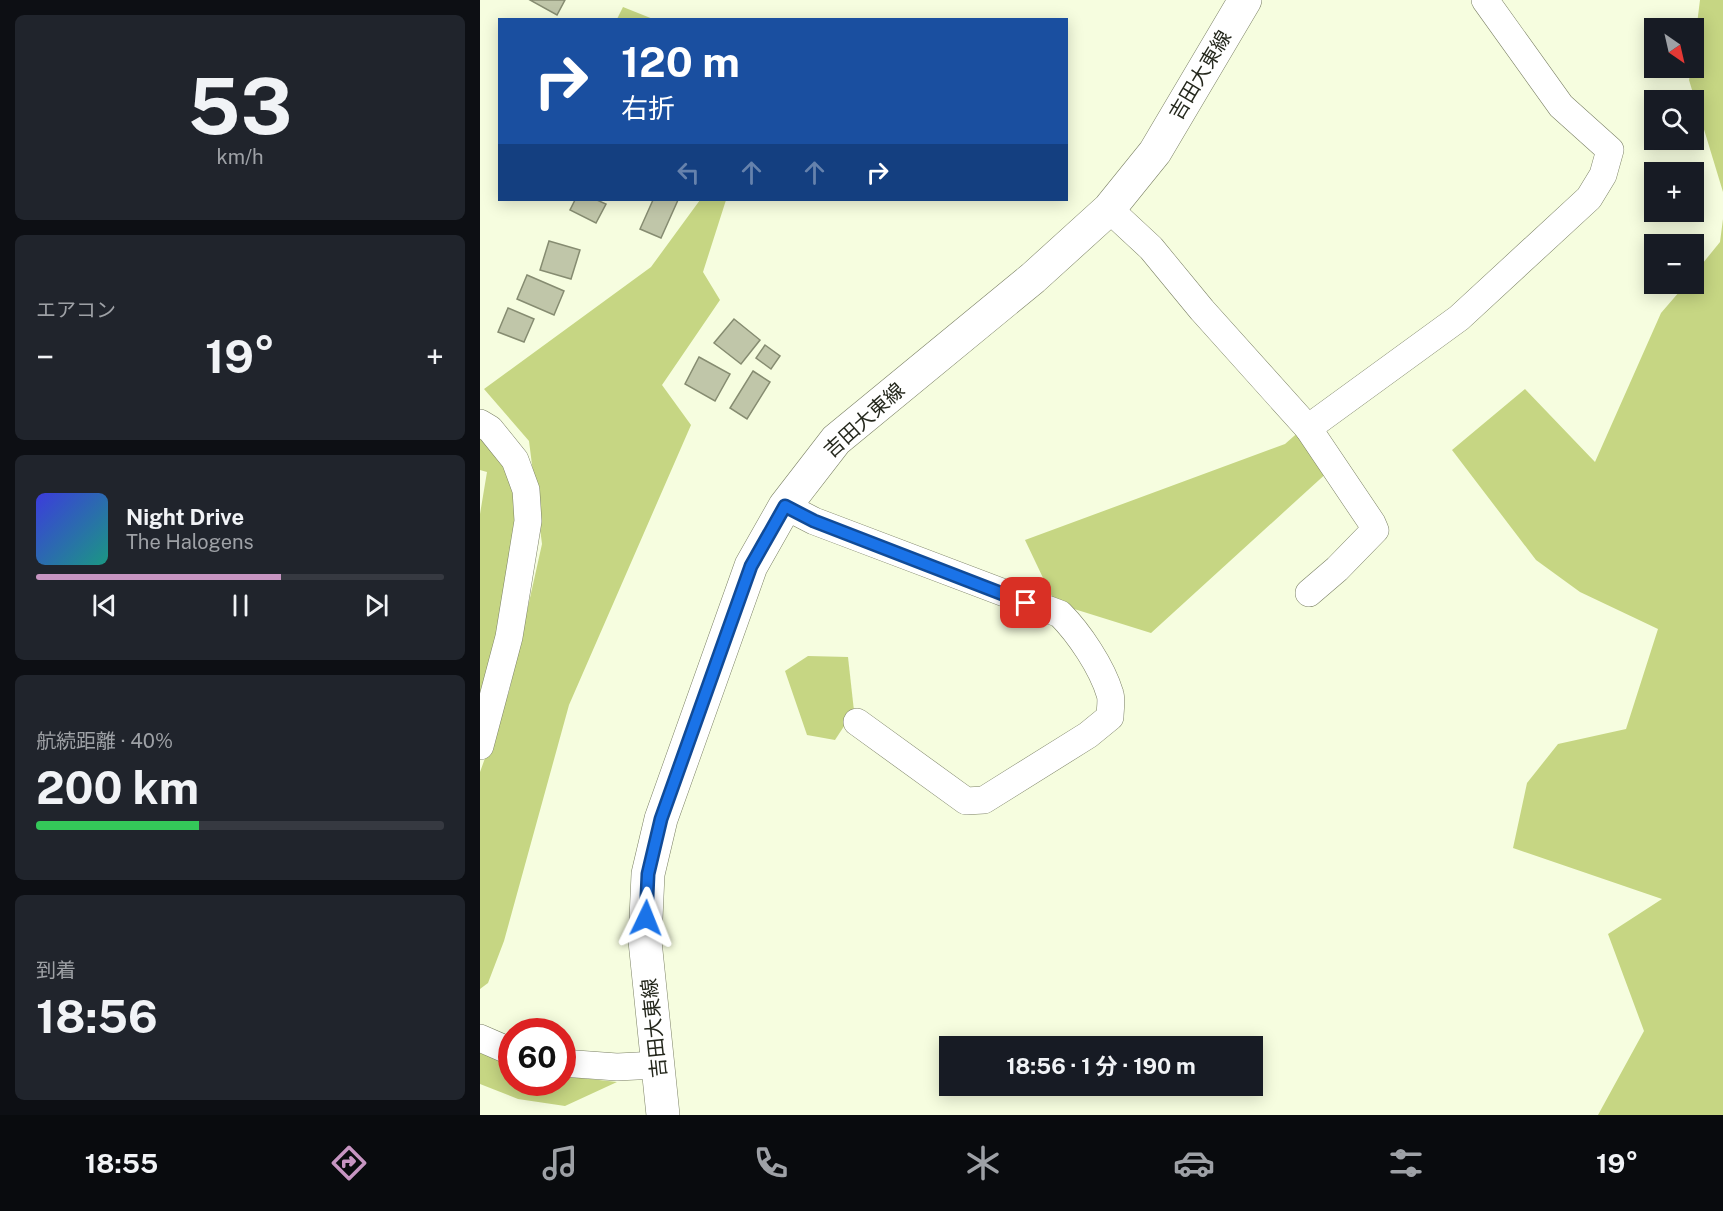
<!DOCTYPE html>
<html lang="ja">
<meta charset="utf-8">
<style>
body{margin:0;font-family:"Public Sans","Noto Sans JP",sans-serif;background:#20242c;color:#f1f3f6;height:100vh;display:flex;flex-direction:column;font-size:22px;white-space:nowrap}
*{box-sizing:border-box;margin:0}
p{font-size:20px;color:#9ea1a6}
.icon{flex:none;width:33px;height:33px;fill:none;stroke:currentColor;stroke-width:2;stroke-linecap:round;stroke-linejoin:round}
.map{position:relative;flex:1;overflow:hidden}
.panel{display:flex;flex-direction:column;gap:15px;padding:15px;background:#0d0f14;width:480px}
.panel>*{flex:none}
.hud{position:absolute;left:18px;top:18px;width:570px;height:183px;border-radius:0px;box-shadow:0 3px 15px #0003;background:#1a4fa0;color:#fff;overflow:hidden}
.needle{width:39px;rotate:146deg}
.tools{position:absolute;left:1164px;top:18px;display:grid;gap:12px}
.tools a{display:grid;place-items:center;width:60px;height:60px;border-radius:0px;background:#171b24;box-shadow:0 3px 15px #0003;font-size:30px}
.speed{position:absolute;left:18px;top:1018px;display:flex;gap:12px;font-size:30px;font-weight:700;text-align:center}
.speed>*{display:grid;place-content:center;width:78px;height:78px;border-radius:50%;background:#171b24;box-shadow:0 3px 15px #0003;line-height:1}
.speed .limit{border:9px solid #d22;background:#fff;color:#111}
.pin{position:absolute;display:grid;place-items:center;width:51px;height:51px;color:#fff;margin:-26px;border-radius:12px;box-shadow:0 3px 9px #0006}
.me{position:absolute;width:66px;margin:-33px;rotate:2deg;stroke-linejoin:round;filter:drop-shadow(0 0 4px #0008)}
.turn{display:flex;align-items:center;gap:21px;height:126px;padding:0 24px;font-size:27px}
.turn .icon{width:78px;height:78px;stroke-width:2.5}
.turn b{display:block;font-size:42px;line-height:51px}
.lanes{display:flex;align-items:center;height:57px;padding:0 24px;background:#0003;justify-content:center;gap:30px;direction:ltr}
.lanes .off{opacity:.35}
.big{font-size:45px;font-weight:700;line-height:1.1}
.panel .tile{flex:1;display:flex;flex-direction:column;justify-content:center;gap:9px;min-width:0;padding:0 21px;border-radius:9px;background:#20242c}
.panel .dial{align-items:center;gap:0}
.dial b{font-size:78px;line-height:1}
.song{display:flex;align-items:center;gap:18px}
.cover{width:72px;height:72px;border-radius:9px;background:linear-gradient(135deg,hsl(240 70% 55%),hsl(170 70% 35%))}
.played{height:6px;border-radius:3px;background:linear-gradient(90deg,#c795c2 60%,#363941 60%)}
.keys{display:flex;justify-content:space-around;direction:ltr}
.heat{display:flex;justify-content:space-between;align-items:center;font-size:33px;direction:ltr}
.charge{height:9px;border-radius:4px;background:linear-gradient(90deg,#34c759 40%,#363941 0)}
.trip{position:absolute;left:459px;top:1036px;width:324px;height:60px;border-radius:0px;background:#171b24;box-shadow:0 3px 15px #0003;font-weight:700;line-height:60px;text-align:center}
.tabs{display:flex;height:96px;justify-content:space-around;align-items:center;background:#090b0e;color:#9ea1a6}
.tabs .icon{width:42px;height:42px}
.tabs .current{color:#c795c2}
.tabs b{font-size:27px;color:#f1f3f6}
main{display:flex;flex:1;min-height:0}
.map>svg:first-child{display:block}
</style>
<main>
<section class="panel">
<div class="tile dial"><b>53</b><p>km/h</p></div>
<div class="tile"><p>エアコン</p>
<div class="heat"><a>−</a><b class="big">19°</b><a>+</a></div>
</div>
<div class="tile">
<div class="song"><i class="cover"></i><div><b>Night Drive</b><p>The Halogens</p></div></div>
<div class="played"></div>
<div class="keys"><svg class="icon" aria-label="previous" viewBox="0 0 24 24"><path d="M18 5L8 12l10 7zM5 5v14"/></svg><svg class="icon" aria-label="pause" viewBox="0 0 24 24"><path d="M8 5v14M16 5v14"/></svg><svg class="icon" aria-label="next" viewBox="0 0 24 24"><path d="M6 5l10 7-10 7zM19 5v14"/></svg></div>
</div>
<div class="tile"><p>航続距離 · 40%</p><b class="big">200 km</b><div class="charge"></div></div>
<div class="tile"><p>到着</p><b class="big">18:56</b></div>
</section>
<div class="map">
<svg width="1243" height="1115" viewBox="0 0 1243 1115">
<rect width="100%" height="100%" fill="#f6fddf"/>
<g fill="#c6d683">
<polygon points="1220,0 1243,0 1243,192 1209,80 1211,68 1214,68 1214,48"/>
<polygon points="143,7 173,19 137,19"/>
<polygon points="220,200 246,200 223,272 240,300 182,385 211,425 89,705 24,941 8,983 0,989 0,772 29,692 62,544 49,441 4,389 171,267"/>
<polygon points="1243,219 1243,1115 1118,1115 1164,1031 1128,934 1182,899 1033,848 1047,783 1078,744 1146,729 1178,629 1100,592 1056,560 972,450 1045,389 1115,462 1181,313 1206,284 1214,284 1214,274 1240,242"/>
<polygon points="822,429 850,470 671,633 575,603 545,540 805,444"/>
<polygon points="0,433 35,460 48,521 0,700 0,514 7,472 0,470"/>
<polygon points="328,656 368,657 374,711 355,740 327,735 305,671"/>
<polygon points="0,1053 31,1063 32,1083 82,1083 83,1076 137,1082 85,1106 38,1099 0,1084"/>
</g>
<g fill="#c0c6a9" stroke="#868c71" stroke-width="1.5">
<polygon points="50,0 85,0 77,15"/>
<polygon points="95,200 117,200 126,204 116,223 90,210"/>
<polygon points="173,200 198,200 181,238 160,229"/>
<polygon points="69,241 100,250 91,279 60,270"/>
<polygon points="47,275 84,291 74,315 37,299"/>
<polygon points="28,308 54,319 44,342 18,332"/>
<polygon points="254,319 280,340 261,364 234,343"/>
<polygon points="285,345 300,356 291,369 276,358"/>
<polygon points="219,357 250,374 235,401 205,384"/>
<polygon points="273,371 290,382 267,419 250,408"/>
</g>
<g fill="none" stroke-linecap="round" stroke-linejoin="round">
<g stroke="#7b8065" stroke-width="28">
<g id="street">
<polyline points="629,209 671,248 722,310 828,428 892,523 895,530 857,569 829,593"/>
<polyline points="0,423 10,429 35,460 46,490 48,521 29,637 0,746"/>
<polyline points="828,428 979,318 1109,198 1123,175 1130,150 1081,106 1005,0"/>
<path d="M 305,506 L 334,521 L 580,614 C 599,633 622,667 630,694 C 632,700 630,710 630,717 L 608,735 L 504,800 L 486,801 L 377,722"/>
<polyline points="0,1038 32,1052"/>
<polyline points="82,1063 137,1067 177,1065"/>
</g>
</g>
<g stroke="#7b8065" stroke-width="34">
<polyline id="primary" points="183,1115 165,941 168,874 181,819 271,566 305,506 356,440 553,278 629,209 675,152 765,0"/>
</g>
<use href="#street" stroke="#fff" stroke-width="27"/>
<use href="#primary" stroke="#fff" stroke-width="33"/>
</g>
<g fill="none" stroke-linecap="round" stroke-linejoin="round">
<g stroke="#114b97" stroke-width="15">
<polyline id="route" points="166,918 168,874 181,819 271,566 305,506 334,521 546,603"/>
</g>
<use href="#route" stroke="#1a73e8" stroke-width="10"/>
</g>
<g text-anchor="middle" stroke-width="5" stroke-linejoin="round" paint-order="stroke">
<g font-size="20" fill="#25281d" stroke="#fff">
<text transform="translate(720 75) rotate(-59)" y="7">吉田大東線</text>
<text transform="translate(384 420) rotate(-42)" y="7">吉田大東線</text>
<text transform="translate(174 1028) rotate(-96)" y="7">吉田大東線</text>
</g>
</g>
</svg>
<div class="tools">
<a><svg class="needle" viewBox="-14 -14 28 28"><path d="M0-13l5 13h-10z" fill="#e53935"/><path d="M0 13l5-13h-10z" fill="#9ea1a6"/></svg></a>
<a><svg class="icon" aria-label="search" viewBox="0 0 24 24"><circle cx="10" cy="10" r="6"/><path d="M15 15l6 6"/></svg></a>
<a>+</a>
<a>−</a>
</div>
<div class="speed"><div class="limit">60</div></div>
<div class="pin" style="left:546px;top:603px;background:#d93025"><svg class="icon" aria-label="arrive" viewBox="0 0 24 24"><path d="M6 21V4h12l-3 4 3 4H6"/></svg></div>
<svg class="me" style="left:166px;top:918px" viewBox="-20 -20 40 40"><path d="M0-17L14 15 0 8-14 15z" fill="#1a73e8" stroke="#fff" stroke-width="4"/></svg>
<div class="trip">18:56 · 1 分 · 190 m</div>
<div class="hud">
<div class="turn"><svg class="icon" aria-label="right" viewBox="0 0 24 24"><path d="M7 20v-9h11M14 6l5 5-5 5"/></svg><div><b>120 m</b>右折</div></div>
<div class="lanes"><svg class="icon off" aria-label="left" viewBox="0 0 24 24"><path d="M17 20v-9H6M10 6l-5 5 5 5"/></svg><svg class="icon off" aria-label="ahead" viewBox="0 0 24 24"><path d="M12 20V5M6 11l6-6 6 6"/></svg><svg class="icon off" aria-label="ahead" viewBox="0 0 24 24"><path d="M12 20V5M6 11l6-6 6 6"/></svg><svg class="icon" aria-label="right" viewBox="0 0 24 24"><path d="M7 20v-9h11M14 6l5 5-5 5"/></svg></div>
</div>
</div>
</main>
<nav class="tabs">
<b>18:55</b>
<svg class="icon current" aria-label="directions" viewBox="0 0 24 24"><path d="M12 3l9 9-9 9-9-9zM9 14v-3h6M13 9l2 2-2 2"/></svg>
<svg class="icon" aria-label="music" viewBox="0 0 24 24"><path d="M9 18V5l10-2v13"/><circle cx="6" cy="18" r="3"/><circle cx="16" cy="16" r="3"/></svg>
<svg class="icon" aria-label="phone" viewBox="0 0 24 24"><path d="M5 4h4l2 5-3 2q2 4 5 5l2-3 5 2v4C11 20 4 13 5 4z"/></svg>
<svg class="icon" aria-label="climate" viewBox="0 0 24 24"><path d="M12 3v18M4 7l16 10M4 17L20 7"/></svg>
<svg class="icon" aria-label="car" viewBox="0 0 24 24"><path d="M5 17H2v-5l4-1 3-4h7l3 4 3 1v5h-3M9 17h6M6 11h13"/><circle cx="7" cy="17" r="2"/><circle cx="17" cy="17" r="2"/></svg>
<svg class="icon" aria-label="filters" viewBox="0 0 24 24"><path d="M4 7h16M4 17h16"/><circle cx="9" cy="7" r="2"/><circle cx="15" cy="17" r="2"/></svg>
<b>19°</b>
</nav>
